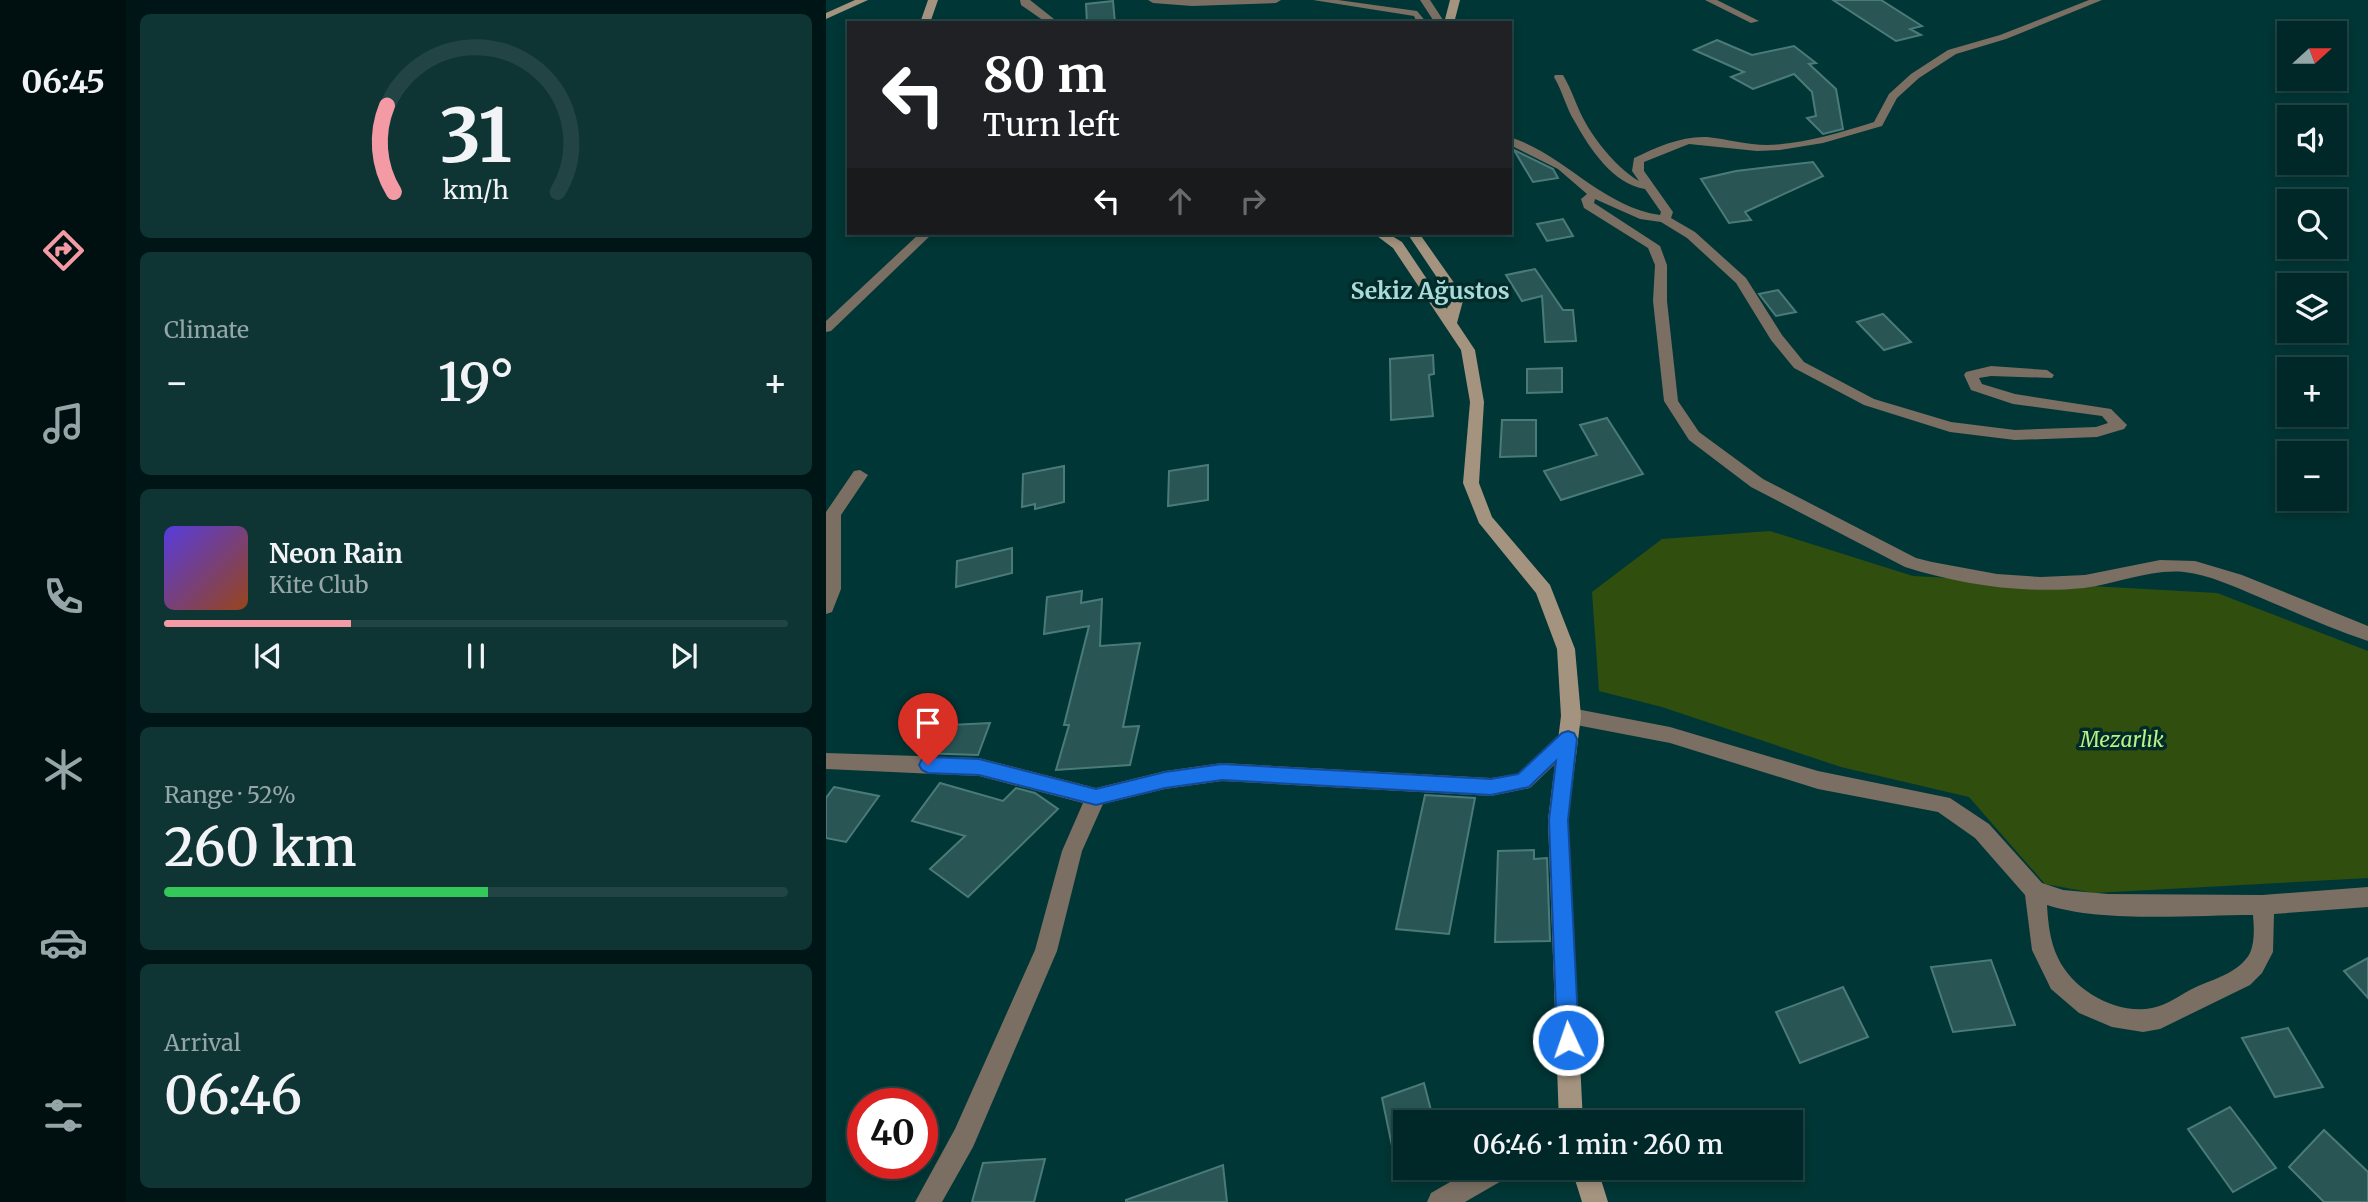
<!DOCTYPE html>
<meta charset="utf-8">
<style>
body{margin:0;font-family:Merriweather,serif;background:#0e3434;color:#f1f3f6;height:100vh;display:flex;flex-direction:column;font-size:26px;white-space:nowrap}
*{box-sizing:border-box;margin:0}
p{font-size:23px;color:#95a6a8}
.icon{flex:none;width:38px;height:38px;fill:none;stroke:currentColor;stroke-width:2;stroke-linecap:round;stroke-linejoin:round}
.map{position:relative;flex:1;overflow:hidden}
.panel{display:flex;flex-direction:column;gap:14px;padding:14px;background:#001616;width:700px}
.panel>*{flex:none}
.top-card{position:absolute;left:21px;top:21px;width:665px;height:214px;border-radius:0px;box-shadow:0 4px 10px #0003,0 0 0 2px #224445;background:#202124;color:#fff;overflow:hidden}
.needle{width:46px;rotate:69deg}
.controls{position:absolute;left:1451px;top:21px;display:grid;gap:14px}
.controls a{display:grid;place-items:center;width:70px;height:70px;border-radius:0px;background:#002828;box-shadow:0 4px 10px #0003,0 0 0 2px #224445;font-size:35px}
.speed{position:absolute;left:21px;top:1088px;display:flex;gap:14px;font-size:35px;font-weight:700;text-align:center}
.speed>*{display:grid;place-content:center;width:91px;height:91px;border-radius:50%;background:#002828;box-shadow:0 4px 10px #0003,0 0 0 2px #224445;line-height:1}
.speed .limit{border:10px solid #d22;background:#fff;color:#111}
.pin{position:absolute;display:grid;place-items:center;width:60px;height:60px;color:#fff;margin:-72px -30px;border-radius:50% 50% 50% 0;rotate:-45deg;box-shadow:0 0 7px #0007}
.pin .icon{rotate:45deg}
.me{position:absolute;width:77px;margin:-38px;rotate:357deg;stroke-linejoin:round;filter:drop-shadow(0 0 5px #0008)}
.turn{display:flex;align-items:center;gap:24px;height:147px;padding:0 21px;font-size:32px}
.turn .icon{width:91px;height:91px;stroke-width:2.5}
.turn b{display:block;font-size:49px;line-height:60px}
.lanes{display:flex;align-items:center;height:66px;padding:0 21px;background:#0003;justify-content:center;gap:35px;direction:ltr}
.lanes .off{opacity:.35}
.big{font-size:52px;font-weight:600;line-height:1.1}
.panel .card{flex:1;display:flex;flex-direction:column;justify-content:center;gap:10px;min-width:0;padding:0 24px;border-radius:10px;background:#0e3434}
.panel .dial{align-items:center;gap:0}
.dial svg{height:182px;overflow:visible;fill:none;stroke:#224445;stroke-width:7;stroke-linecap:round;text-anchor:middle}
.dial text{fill:#f1f3f6;stroke:none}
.song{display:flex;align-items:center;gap:21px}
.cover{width:84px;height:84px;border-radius:10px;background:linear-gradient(135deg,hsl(250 70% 55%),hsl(20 70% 35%))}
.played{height:7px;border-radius:4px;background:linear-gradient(90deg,#f49aa4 30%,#224445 30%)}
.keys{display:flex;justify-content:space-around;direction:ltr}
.heat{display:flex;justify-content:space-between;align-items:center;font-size:38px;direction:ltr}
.charge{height:10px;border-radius:5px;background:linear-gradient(90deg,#34c759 52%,#224445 0)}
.trip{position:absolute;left:567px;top:1110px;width:410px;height:70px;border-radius:0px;background:#002828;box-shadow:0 4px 10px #0003,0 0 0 2px #224445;font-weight:600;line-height:70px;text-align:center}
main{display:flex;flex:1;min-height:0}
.dock{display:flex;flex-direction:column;width:126px;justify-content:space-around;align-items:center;background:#001010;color:#95a6a8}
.dock .icon{width:49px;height:49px}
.dock .on{color:#f49aa4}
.dock b{font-size:32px;color:#f1f3f6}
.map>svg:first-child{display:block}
</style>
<main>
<nav class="dock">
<b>06:45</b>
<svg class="icon on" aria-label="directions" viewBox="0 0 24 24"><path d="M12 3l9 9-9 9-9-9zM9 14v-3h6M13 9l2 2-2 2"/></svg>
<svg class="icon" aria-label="music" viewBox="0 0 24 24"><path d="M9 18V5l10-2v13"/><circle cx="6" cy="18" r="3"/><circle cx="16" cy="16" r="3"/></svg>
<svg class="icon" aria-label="phone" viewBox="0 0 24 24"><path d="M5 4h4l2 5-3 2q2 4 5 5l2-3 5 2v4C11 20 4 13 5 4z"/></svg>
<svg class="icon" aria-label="climate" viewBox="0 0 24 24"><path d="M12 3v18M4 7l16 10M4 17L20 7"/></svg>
<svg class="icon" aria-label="car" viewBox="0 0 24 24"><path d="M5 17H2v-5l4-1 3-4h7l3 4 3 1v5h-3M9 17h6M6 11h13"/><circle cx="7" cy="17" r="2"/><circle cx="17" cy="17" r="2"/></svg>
<svg class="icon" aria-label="filters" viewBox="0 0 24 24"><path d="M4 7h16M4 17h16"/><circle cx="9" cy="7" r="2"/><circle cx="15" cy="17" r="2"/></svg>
</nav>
<section class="panel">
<div class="card dial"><svg viewBox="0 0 100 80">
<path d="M14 69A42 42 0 1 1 86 69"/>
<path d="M14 69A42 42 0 0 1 11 31" stroke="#f49aa4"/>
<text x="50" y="56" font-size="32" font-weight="700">31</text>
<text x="50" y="72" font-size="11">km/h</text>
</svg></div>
<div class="card"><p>Climate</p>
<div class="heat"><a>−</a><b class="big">19°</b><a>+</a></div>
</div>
<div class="card">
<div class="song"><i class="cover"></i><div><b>Neon Rain</b><p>Kite Club</p></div></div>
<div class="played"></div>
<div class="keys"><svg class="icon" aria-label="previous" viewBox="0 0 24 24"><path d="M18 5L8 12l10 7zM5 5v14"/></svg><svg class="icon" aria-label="pause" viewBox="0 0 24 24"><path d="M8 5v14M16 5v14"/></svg><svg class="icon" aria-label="next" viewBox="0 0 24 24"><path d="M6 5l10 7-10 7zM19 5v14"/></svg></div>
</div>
<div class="card"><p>Range · 52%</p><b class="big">260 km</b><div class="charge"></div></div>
<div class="card"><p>Arrival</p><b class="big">06:46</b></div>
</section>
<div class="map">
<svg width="1542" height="1202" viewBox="0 0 1542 1202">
<rect width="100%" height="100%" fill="#003635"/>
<polygon fill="#304f0f" points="944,531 1087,576 1391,593 1542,651 1542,878 1268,893 1219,884 1143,797 1015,767 836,707 773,691 766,592 836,539"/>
<g fill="#295654" stroke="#4b7b79" stroke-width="2">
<polygon points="1007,0 1055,0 1096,26 1084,29 1095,35 1070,41"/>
<polygon points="287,1 289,23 261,23 260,4"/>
<polygon points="891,40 926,55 968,46 990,63 983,64 1010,89 1017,129 997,134 981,118 990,116 986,92 968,74 927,89 905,77 918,72 868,50"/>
<polygon points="688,150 727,169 732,178 707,182"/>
<polygon points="987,162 997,176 919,212 925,220 903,223 875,179 910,171"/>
<polygon points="737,219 747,236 721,241 711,224"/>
<polygon points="709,269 737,310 747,310 750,341 719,342 716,296 696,301 680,275"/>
<polygon points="952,290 970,312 950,316 933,294"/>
<polygon points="1057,314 1085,342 1058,350 1031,322"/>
<polygon points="607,355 608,374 603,375 607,416 565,420 564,359"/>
<polygon points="736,368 736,392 701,393 701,369"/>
<polygon points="781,418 817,474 735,500 718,471 771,455 754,425"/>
<polygon points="676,420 710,420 710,456 674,457"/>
<polygon points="382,465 382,500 342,506 343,471"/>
<polygon points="238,466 238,502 209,509 209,504 196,507 197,474"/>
<polygon points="186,548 186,573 130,587 131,561"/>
<polygon points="256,591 255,603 276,599 274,646 314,643 297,727 313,726 304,765 230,770 243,725 238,725 263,626 218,634 221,597"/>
<polygon points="164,723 152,755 92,753 103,726"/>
<polygon points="114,783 177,801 190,788 209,793 232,809 142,897 104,869 139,836 86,821"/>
<polygon points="8,787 53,796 20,842 0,838 0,798"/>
<polygon points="599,795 649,798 623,934 570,929"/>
<polygon points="708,850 708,859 721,858 724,941 669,942 672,851"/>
<polygon points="1542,958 1542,998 1518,971"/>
<polygon points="1165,960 1189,1025 1127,1032 1105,967"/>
<polygon points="1017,987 1042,1037 974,1063 950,1012"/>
<polygon points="1462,1028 1497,1087 1449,1097 1416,1038"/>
<polygon points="598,1083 608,1122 579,1122 579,1169 571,1170 556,1098"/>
<polygon points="1404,1107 1450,1168 1407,1192 1362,1129"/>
<polygon points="1498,1130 1542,1172 1542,1202 1498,1202 1463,1167"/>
<polygon points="219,1159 208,1202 146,1202 157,1163"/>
<polygon points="397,1165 401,1202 300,1202 300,1200"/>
</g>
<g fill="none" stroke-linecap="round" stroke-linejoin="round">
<g fill="#7a6f62" fill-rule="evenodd">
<polygon points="194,0 204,0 233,23 221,23 195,5"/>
<polygon points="322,0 455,0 450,3 366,6 327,3"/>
<polygon points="487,0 512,0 591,11 601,23 591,23 588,16"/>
<polygon points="594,0 604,0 619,23 609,23"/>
<polygon points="879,0 891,0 933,21 925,23"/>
<path d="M 1263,0 L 1276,0 L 1180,39 L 1130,54 L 1093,78 L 1071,98 L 1056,126 L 997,143 L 954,150 L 931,151 L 863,144 L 818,162 L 818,171 L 847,212 L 845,218 L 869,232 L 920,278 L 956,335 L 978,362 L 1048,399 L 1125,422 L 1189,430 L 1270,427 L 1282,423 L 1276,416 L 1187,404 L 1145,390 L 1138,375 L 1140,372 L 1165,366 L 1221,370 L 1228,375 L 1226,378 L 1165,376 L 1153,378 L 1156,384 L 1189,394 L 1285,409 L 1301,425 L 1298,429 L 1271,437 L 1189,440 L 1124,432 L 1038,405 L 968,368 L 945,340 L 910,283 L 861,238 L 835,222 L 814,219 L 769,199 L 768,203 L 834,246 L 841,265 L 841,301 L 852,401 L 873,432 L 937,479 L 1090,558 L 1106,562 L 1171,574 L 1215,577 L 1259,575 L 1334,560 L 1369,561 L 1416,575 L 1542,626 L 1542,641 C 1505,629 1469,612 1433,597 C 1409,587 1384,575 1358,572 C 1324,569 1291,584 1258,588 C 1198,594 1136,585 1079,567 L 925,487 L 863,440 L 838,401 L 827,301 L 829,265 L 822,248 L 758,208 L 755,199 L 761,194 L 732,169 L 684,145 L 684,137 C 739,155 775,206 834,215 L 835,212 L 819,189 C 787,184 764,149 749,122 C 740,108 737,92 728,77 L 729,75 L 737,75 C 746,90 750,105 758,120 C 769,141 793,170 813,181 L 806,171 L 808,158 C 831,147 855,136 881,137 C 901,139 921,145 941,145 C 977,144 1013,133 1048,122 L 1063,94 L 1085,74 L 1122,50 L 1174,35 Z"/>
<polygon points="94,233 107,233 5,331 0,332 0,321"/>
<polygon points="34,470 42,475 15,515 15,589 6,612 0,614 0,512 28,471"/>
<path d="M 745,708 L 844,727 L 992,771 L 1124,798 L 1163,824 L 1216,883 L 1237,890 L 1282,894 L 1436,895 L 1542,887 L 1542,907 L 1448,914 L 1447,952 L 1436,973 L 1424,985 L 1334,1029 L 1317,1032 L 1286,1027 L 1253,1013 L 1225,989 L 1206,950 L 1199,895 L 1149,838 L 1112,812 L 992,789 L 844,743 L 745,724 L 738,722 L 735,716 L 738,710 ZM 1221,905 C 1275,923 1368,915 1427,915 C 1428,927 1429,941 1424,953 C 1414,972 1388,979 1370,987 C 1355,994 1342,1005 1326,1008 C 1290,1015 1247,990 1232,958 C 1224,942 1222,922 1221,905 Z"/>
<polygon points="742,731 749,733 752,739 749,745 704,788 665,796 396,781 339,789 277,804 256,851 231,951 147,1147 116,1202 89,1202 129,1129 209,950 236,851 257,803 153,776 0,769 0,753 153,758 270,788 339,771 396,763 665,778 692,774 735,733"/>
<polygon points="650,1167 688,1167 684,1176 639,1202 601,1202 605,1193"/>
</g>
<g fill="#a4937f" fill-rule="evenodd">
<polygon points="29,0 42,0 0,19 0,13"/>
<polygon points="102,0 112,0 104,23 94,23"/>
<polygon points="624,0 634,0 628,23 618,23"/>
<polygon points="547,233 561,233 576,242 621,309 624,297 581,233 593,233 638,297 631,323 649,350 658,402 653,483 666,517 724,585 749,649 755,716 742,820 757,1122 733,1122 722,820 735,716 731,649 710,593 653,523 637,483 644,402 635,350 567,248"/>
<polygon points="745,1167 771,1167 782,1202 756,1202"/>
</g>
</g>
<polygon fill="#1a73e8" stroke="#114b97" stroke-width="2" points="742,731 748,733 751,739 742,820 753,1040 749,1047 742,1050 734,1047 731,1040 723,820 730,761 703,787 665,795 396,780 339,788 270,805 153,775 102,773 96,770 93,765 96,759 102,757 153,759 270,789 339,772 396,764 665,779 692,774 736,733"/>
<g text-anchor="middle" stroke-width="7" stroke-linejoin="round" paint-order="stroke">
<g font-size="21" font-style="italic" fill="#b6f385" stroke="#032a29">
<text x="1296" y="747">Mezarlık</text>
</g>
<g font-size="23" font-weight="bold" fill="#a8dbd9" stroke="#032a29">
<text x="604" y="299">Sekiz Ağustos</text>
</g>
</g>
</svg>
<div class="controls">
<a><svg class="needle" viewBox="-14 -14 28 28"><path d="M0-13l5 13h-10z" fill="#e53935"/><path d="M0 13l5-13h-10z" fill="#95a6a8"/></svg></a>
<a><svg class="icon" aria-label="sound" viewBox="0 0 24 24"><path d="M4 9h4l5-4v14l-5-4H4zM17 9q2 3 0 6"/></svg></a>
<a><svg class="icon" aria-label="search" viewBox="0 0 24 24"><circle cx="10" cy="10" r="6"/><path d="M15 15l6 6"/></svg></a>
<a><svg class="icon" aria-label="layers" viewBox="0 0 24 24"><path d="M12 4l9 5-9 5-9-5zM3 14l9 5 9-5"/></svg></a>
<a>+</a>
<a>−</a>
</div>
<div class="speed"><div class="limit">40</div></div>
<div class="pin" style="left:102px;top:765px;background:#d93025"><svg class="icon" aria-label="arrive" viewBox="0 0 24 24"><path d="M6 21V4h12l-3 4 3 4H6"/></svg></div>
<svg class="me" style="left:742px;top:1040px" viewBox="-20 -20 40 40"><circle r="17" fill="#1a73e8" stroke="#fff" stroke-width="3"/><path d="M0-11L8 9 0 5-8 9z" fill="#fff"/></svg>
<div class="trip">06:46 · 1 min · 260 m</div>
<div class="top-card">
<div class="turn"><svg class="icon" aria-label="left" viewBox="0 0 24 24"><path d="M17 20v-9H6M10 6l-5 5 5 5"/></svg><div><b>80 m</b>Turn left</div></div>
<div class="lanes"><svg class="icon" aria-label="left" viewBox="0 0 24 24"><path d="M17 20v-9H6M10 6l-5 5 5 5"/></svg><svg class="icon off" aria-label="ahead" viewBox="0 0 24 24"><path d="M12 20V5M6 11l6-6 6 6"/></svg><svg class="icon off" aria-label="right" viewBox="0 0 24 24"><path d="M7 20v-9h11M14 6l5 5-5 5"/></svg></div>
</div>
</div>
</main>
